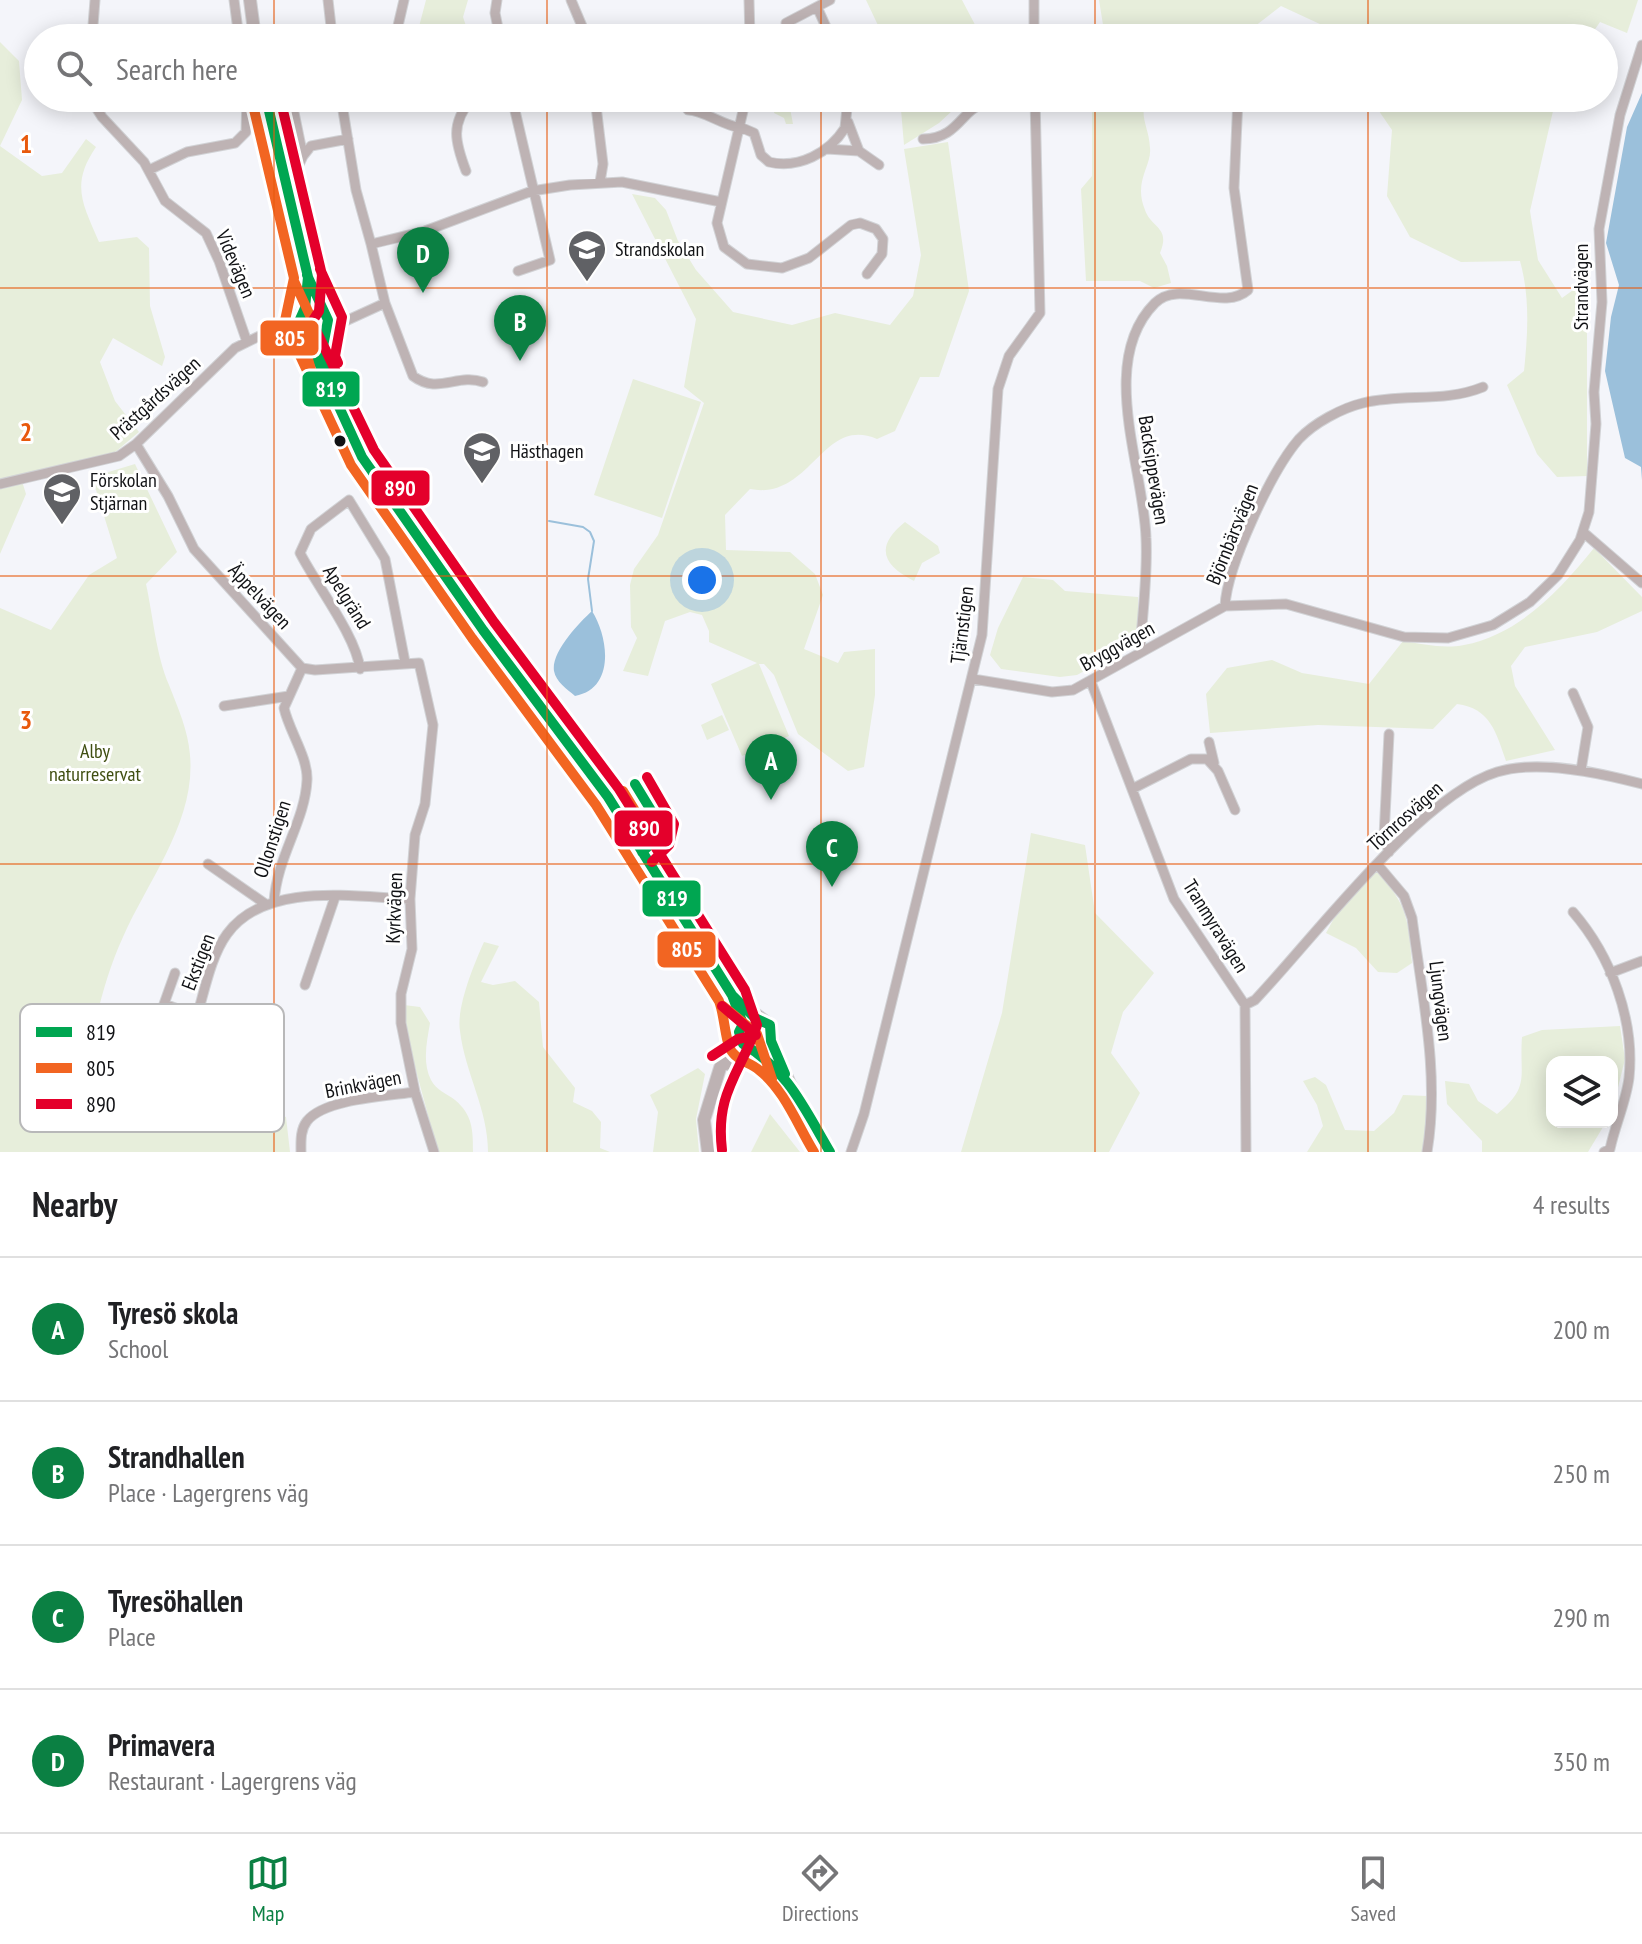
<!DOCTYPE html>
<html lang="en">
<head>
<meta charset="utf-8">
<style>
	:root { --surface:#fff; --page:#f6f6f6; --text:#202124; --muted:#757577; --line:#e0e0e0; --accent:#0b8043 }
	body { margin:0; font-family:"PT Sans Narrow",sans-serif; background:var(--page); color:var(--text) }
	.controls { position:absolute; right:24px; bottom:24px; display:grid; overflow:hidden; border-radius:16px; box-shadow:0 4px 20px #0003 }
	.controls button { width:72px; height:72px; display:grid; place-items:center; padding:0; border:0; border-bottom:2px solid var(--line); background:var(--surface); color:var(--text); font:40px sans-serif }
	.you { position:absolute; left:702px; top:580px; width:28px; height:28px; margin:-20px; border:6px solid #fff; border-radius:50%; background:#1a73e8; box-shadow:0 0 0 12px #1a73e833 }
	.badge { display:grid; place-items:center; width:52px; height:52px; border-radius:50%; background:var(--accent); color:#fff; font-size:26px; font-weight:700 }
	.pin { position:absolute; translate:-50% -66px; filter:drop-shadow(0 2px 4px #0008) }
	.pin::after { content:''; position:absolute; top:42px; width:28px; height:24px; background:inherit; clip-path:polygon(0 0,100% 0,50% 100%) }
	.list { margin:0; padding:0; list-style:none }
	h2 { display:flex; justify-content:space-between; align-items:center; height:104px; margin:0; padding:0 32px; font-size:34px }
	h2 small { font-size:26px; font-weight:400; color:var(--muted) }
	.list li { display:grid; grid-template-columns:52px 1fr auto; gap:24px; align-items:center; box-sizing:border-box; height:144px; padding:0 32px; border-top:2px solid var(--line) }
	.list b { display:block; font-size:30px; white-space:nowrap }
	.list p { margin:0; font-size:26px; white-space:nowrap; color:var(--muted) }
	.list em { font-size:26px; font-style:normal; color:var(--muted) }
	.icon { flex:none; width:44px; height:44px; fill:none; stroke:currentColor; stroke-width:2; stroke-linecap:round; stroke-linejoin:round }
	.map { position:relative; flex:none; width:1642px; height:1152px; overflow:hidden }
	.search { position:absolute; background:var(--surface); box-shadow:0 4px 20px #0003; left:24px; right:24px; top:24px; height:88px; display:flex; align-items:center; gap:20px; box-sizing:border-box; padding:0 28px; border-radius:44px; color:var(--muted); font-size:30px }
	.sheet { height:680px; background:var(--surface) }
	nav { display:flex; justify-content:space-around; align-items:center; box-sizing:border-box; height:112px; border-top:2px solid var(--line); background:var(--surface); font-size:22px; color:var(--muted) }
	nav a { display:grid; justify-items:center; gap:4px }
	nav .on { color:var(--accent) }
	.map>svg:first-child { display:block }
	.green { fill:#e7eedb }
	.water { fill:#9bc0db }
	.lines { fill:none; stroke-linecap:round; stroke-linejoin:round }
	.stream { stroke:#9bc0db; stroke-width:2 }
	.street-casing { stroke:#d1d2d5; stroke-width:11 }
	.secondary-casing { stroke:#d1d2d5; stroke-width:14 }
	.street { stroke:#beb3b4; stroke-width:9 }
	.secondary { stroke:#bdb2b3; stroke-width:12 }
	.bus-1-casing { stroke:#fff; stroke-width:16 }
	.bus-2-casing { stroke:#fff; stroke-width:16 }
	.bus-3-casing { stroke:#fff; stroke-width:16 }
	.bus-1 { stroke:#00a651; stroke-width:10 }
	.bus-2 { stroke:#f26522; stroke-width:10 }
	.bus-3 { stroke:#e4002b; stroke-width:10 }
	.grid { fill:none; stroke:#e8590c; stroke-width:2; stroke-opacity:0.55 }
	.bus-dot { fill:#111215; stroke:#fff; stroke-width:3 }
	.labels { text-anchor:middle; stroke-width:6; stroke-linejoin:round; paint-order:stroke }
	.poi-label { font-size:20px; fill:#111215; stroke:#fff; text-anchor:start }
	.street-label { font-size:20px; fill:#111215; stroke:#fff }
	.park-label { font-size:20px; fill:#404f12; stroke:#fff }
	.key { fill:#fff; stroke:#b8b8b9; stroke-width:2 }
	.key-label { font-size:22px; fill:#111215 }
	.grid-label { font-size:26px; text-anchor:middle; font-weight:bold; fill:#e8590c; stroke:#fff; stroke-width:6; stroke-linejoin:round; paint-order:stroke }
	.line-badge { stroke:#fff; stroke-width:3 }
	.badge-label { font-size:22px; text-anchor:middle; font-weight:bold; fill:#fff }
</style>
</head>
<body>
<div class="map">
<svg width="1642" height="1152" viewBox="0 0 1642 1152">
	<rect width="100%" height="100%" fill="#f4f5fa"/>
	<path class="green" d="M426,0H468L463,17L470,38H416Z
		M866,0H962L982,38H884Z
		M1099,0H1638L1627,33L1600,22L1589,38H1350L1281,6L1250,30L1104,31Z
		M0,42L19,61L22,100L0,146L42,176L62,173L86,139L96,147C70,185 83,204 99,242L137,237L149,248L150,306L165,357L162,366L113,338L100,362L115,401L139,432L114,453L21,478L26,494L0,554Z
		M900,98H966L939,123L904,145Z
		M1092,98H1145C1140,121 1149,127 1150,148C1152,166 1133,181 1145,210C1151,228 1171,227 1160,253L1167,266L1171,283L1154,288L1140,281H1086L1081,189L1092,176Z
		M1370,98H1556L1530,211L1538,260L1562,298L1587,280V476L1557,477L1537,454L1507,385L1524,371C1528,333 1530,297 1520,261L1461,262L1410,237L1387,196L1392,130Z
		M777,99L789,103L793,124H786L784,118L774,113Z
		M948,142L969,291L939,377H920L895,431L877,439C822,415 811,501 750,489L725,515L726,550L790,552L815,574L823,595L804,649L838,663L844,652L875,649V695L864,767L848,771L798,734L774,675L764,664H759L789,736L742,756L711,684L757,663L709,642V631L702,615L690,612L665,621L648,676L623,671L637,638L631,627L630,585L634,569L658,535L704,403L684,387L696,319L632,194L655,198L666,210L678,241L696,270L733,312L792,325L835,313L890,325L913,296L921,255L904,149Z
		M633,379L701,402L662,518L594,495Z
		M135,464L177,552L146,584C153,616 156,655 169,685C178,708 188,730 190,755C196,821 148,880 123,937C105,976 96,1018 87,1060L174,1077L184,1072L245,1102L276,1096L278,1114L286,1117L290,1152H0V608L51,630L89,575L117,558L92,477Z
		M905,522L938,546L940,553L922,563L914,581C883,565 874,547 905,522Z
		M1594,548L1642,597V611L1597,632L1525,647L1511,666L1515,686L1555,750L1506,761C1496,732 1490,708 1457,704L1433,729L1318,725L1210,733L1206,694L1227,668L1272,660L1302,673L1369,684L1403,641C1422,644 1444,649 1464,645C1520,634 1560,590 1594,548Z
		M1023,577L1053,580L1065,591L1138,597V626L1123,650L1077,675L1060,677L1001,669L990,655L998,628Z
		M722,715L729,730L707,740L701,725Z
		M1031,833L1085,845L1095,913L1154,973L1123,1012L1111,1053L1140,1093L1109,1152H961L1002,1013Z
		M1375,870C1407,903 1408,918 1412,963L1397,973L1378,972L1356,948L1326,933L1338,911Z
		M484,942L499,946L481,982L493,985L515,981L539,1002L543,1047L575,1088L573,1102L592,1111L601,1122L600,1148L610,1152H488C488,1109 465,1073 460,1031C456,1008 474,964 484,942Z
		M404,1005L420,1007L430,1023C427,1041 422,1062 431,1080C437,1091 446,1093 455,1100C473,1115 473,1131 473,1152H438L404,1026Z
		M1620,1026L1625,1059L1612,1112V1062H1552V1122H1606L1588,1152H1482V1141L1447,1104L1445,1081L1469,1084L1478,1101L1497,1114C1531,1086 1519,1077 1522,1037L1542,1030Z
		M698,1068L705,1074L696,1119L699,1152H653L658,1112L650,1095Z
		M1315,1077L1326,1085L1345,1130L1374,1131L1394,1113L1403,1095L1427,1096L1430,1113L1423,1152H1307L1323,1126L1317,1105L1303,1081Z
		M770,1114L800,1152H751Z"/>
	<path class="water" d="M1642,93V480L1641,467L1625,458L1605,371L1611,317L1619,285L1606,243L1627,127Z
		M592,611C609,638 615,689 575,696C567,689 556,682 554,671C551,652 579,623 592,611Z"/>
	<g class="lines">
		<path class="stream" d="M549,521L583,527L590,532L594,541L588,579L592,611"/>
		<defs>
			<path id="street" d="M234,0L239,38
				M328,0L332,35
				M497,0L495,13L500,38
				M571,0L587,38
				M749,0L750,38
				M1034,0V38
				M817,7L831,38
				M786,23L830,0
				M332,32L397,30L404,0
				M677,33V38
				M92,38L95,0
				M90,98L102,117L144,162L165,201L206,233L219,261L247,342
				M291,98L303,156L296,171L298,182L314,248
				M341,98L356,190L371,244
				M512,98L550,260L518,271
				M595,98L603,164L600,182
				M679,98L688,110C703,110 720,124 740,128
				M746,98L717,223L724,247L747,264L782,268L809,258L851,225L860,223L876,229L883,239L882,254L867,274
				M848,122L859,151L879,165
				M740,127L754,133L761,155L769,162C799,169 829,153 845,128L848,98
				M923,139C958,139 962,109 983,104C998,100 1019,102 1035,101
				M827,149L859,151
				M303,156L311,146L348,139
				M149,170L187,152L235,143L246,132L247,98
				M466,171C455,142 450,124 472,98
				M326,330L385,303
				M483,382C457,373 438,395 413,376L385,303L371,244L425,231L532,191L570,185L622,182L721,202
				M136,444L168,496L194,549L302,668L315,670L419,663L433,725L425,804L415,835L410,899L412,949L401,994V1023L415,1092L434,1152
				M0,484L119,456L136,444L235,348L298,317
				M1583,532L1642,583
				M1225,606C1227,566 1272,470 1299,439C1314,423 1342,408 1363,403C1404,393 1444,403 1483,387
				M1140,653C1142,615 1148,577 1146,538C1144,468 1097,361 1155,303C1179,279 1223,312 1248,290L1234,188L1238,98
				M360,669C356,636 317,586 300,553L311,529L349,500L385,559L405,662
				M973,679L1052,692L1073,690L1225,606L1286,604L1404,637L1448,638L1493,625L1530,602L1558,575L1580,540L1589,512L1596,424L1594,392L1602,302L1599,229L1620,115L1642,45
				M1091,682L1174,899L1245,1005L1246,1152
				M1573,693L1588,727L1581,770
				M224,706L289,696
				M1389,734L1384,837L1389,852
				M1209,742L1214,763
				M1132,789L1191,759H1207L1218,771L1235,810
				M208,864L267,905
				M1377,864L1404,896L1412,918C1422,996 1440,1075 1427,1152
				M274,902C277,856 305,822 307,780C308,757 289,731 284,708L302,668
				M1573,912C1611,956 1635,1020 1629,1078C1626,1102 1615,1125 1610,1149L1604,1152
				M175,973L164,1004L197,1016C205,989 211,956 227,934C265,881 355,897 410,899
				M1610,973L1642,961
				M305,985L335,897
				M1245,1005L1255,1000C1312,940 1421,795 1497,772C1539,759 1601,773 1642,784
				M148,1058L164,1004
				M301,1152C301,1142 300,1130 307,1121C324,1099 387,1096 415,1092
				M851,1152L864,1114L982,635L998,389L1009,356L1040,313L1035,98"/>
			<path id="secondary" d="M250,0L255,38
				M266,98L308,277L328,320L322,343L323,363
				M308,277L305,308L298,317L297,326L307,337L362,457L483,630L608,797L732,995L743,1024L720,1068L704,1120L708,1152
				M737,1000L770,1025L771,1041L790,1084L830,1152
				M758,1050L780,1072
				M726,1064L752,1050"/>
		</defs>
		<use href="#street" class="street-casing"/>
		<use href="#secondary" class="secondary-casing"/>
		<use href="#street" class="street"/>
		<use href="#secondary" class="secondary"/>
		<defs>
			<path id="bus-1" d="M266,98L308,277L305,308L297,326L307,337L362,457L483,630L608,797L732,995L743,1024L739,1032L743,1044C788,1070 804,1108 830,1152
				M307,275L328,320L321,357L325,368
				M635,784L660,825L657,838L642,852
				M733,996L755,1018L770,1025L771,1041L785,1074"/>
			<path id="bus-2" d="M252,101L294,278L283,330L295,345L351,465L472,638L596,805L719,1001C725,1016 725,1045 733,1053C739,1061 751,1063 759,1070C784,1089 798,1126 814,1152
				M294,281L313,322L307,356L312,373
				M623,791L645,827L632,842
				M723,1006L757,1034L772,1079"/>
			<path id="bus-3" d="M280,98L322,275L319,311L312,322L374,450L494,622L619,789L745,990L757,1025C740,1074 715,1093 722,1150
				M320,269L342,317L335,356L338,363
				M647,777L674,824L669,845L652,862
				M712,1056L738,1039L756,1035L722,1006"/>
		</defs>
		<use href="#bus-1" class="bus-1-casing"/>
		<use href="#bus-2" class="bus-2-casing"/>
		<use href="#bus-3" class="bus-3-casing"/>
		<use href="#bus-1" class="bus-1"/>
		<use href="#bus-2" class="bus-2"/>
		<use href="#bus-3" class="bus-3"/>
	</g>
	<path class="grid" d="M274,0V38M547,0V38M821,0V38M1095,0V38M1368,0V38M274,98V1152M547,98V1152M821,98V1152M1095,98V1152M1368,98V1152M0,288H1642M0,576H1642M0,864H1642"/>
	<defs>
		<symbol id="school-pin" viewBox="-11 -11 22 30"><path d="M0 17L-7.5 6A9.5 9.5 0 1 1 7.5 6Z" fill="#606165" stroke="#fff"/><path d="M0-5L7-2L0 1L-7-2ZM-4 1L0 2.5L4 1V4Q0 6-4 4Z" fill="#fff"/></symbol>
	</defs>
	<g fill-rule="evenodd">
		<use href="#school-pin" x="565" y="227" width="44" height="60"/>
		<use href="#school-pin" x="460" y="429" width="44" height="60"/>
		<use href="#school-pin" x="40" y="470" width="44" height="60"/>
	</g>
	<circle class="bus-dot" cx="340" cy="441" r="7"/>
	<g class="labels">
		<g class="poi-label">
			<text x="615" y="256">Strandskolan</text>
			<text x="510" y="458">Hästhagen</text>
			<text x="90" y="487">Förskolan<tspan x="90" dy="23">Stjärnan</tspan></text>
		</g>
		<g class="street-label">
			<text transform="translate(236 264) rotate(67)" y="7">Videvägen</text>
			<text transform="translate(1581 287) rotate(-90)" y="7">Strandvägen</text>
			<text transform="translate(155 398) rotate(-42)" y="7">Prästgårdsvägen</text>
			<text transform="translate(1154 470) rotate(81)" y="7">Backsippevägen</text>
			<text transform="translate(1232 534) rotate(-68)" y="7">Björnbärsvägen</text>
			<text transform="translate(260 596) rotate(47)" y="7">Äppelvägen</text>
			<text transform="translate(347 597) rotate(58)" y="7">Apelgränd</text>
			<text transform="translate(962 625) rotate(-83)" y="7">Tjärnstigen</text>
			<text transform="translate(1117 646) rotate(-29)" y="7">Bryggvägen</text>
			<text transform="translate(1405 816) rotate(-42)" y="7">Törnrosvägen</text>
			<text transform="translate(272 839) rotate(-72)" y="7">Ollonstigen</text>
			<text transform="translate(394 908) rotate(-88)" y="7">Kyrkvägen</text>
			<text transform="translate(1216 926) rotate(58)" y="7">Tranmyravägen</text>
			<text transform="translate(198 962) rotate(-69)" y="7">Ekstigen</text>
			<text transform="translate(1441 1001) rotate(83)" y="7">Ljungvägen</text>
			<text transform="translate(363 1084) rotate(-11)" y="7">Brinkvägen</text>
		</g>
		<g class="park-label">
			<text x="95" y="758">Alby<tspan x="95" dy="23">naturreservat</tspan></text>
		</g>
	</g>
	<rect x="20" y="1004" width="264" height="128" rx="12" class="key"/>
	<rect x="36" y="1027" width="36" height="10" fill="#00a651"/>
	<rect x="36" y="1063" width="36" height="10" fill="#f26522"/>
	<rect x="36" y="1099" width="36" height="10" fill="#e4002b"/>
	<g class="key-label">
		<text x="86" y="1040">819</text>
		<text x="86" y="1076">805</text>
		<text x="86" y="1112">890</text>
	</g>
	<g class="grid-label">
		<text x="26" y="153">1</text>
		<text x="26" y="441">2</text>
		<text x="26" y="729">3</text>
	</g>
	<g class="line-badge">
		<rect x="259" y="319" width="61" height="38" rx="8" fill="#f26522"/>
		<rect x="301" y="370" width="60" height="38" rx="8" fill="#00a651"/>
		<rect x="370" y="469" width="61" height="38" rx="8" fill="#e4002b"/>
		<rect x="613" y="809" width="61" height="39" rx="8" fill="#e4002b"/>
		<rect x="641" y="879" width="61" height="39" rx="8" fill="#00a651"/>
		<rect x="656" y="930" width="61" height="39" rx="8" fill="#f26522"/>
	</g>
	<g class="badge-label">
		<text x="290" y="346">805</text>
		<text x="331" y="397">819</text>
		<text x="400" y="496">890</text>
		<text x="644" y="836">890</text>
		<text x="672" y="906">819</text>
		<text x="687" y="957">805</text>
	</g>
</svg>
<div class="controls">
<button><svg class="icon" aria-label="layers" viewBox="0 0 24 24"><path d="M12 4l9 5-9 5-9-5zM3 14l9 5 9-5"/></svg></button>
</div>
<div class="you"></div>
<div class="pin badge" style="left:771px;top:800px">A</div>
<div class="pin badge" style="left:520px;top:361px">B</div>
<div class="pin badge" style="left:832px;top:887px">C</div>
<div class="pin badge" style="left:423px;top:293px">D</div>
<div class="search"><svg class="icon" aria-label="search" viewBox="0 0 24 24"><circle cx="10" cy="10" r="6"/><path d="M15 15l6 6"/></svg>Search here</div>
</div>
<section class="sheet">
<h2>Nearby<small>4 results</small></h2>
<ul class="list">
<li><span class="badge">A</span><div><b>Tyresö skola</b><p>School</p></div><em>200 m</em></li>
<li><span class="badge">B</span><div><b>Strandhallen</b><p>Place · Lagergrens väg</p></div><em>250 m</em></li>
<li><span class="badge">C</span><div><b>Tyresöhallen</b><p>Place</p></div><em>290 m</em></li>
<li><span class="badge">D</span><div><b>Primavera</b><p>Restaurant · Lagergrens väg</p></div><em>350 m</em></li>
</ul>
</section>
<nav>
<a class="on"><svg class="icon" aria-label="map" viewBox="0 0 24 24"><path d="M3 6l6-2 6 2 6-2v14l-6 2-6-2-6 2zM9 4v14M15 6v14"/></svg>Map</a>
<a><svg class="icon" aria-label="directions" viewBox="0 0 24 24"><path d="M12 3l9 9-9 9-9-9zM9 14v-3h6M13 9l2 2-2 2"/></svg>Directions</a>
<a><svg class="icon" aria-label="saved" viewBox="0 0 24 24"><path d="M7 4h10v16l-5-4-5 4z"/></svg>Saved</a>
</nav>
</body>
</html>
